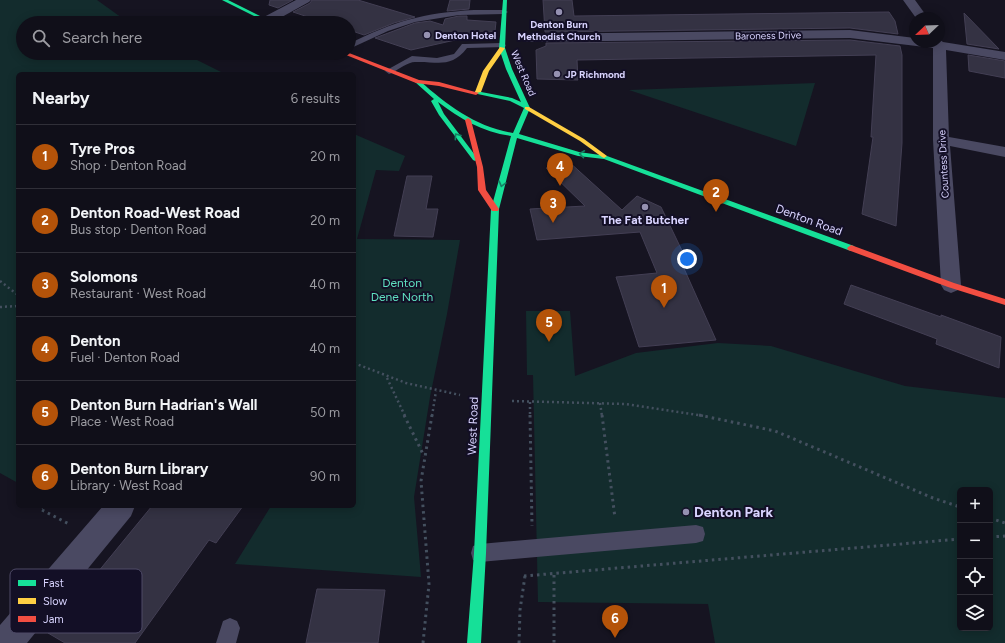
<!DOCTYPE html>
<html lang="en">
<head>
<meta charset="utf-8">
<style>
	:root { --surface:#100f19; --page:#1e1d26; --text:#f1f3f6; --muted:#9c9ca2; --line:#302f38; --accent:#b45309 }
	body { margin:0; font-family:Figtree,sans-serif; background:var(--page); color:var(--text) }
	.controls { position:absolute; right:12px; bottom:12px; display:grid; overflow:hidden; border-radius:6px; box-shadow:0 2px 10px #0003 }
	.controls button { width:36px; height:36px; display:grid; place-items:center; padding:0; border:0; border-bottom:1px solid var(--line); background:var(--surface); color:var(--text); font:20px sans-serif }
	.compass { position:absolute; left:909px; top:12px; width:36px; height:36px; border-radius:50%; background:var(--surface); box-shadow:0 2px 10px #0003; rotate:247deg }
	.you { position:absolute; left:687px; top:259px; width:14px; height:14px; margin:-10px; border:3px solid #fff; border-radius:50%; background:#1a73e8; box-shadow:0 0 0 6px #1a73e833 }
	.badge { display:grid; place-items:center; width:26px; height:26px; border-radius:50%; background:var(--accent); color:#fff; font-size:13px; font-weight:700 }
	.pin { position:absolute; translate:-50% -33px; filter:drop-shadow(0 1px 2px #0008) }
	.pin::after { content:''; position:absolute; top:21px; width:14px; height:12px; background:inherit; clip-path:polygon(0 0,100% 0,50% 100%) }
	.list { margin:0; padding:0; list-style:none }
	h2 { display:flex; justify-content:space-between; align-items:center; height:52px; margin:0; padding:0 16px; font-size:17px }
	h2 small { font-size:13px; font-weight:400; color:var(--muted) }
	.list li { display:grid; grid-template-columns:26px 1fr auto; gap:12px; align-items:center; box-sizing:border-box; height:64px; padding:0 16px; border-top:1px solid var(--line) }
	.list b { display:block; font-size:15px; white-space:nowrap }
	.list p { margin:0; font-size:13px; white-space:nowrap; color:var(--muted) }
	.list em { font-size:13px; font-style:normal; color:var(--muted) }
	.icon { flex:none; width:22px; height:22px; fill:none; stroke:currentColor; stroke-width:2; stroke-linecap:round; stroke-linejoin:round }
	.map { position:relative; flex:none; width:1005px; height:643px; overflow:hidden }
	.search { position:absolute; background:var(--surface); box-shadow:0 2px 10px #0003; left:16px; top:16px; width:340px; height:44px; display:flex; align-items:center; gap:10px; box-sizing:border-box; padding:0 14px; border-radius:22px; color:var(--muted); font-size:15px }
	.panel { position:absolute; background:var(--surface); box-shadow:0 2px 10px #0003; left:16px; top:72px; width:340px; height:436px; border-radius:6px }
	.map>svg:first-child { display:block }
	.green { fill:#132c2d; fill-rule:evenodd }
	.building { fill:#343243; stroke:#433f54 }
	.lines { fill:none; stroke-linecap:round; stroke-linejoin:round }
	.path-far1 { stroke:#44505f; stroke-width:2.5; stroke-dasharray:2 3; stroke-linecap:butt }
	.path { stroke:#44505f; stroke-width:3; stroke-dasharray:2.5 4; stroke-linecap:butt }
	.lane { fill:#4a4962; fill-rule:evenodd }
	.street { fill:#4a4962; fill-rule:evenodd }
	.fast { fill:#16e098; fill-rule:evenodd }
	.slow { fill:#ffcf43; fill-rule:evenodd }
	.jam { fill:#f24e42; fill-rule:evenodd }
	.oneway { stroke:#158265 }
	.poi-dot { fill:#9591b1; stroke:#130f26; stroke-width:1.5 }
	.labels { text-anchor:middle; stroke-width:4; stroke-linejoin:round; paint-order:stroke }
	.far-poi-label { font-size:10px; font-weight:bold; fill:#d9d4ff; stroke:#130f26; text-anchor:start }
	.far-street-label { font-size:10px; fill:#d9d4ff; stroke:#130f26 }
	.poi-label { font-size:12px; font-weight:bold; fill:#d9d4ff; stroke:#130f26 }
	.street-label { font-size:12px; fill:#d9d4ff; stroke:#130f26 }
	.park-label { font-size:12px; fill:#5fe0c0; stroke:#130f26 }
	.near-poi-label { font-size:14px; font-weight:bold; fill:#d9d4ff; stroke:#130f26; text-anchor:start }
	.key { fill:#130f26; stroke:#4e4a67; stroke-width:1 }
	.key-label { font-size:11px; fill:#d9d4ff }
</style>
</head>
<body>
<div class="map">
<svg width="1005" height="643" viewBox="0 0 1005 643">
	<rect width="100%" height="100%" fill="#161421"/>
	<path class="green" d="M0,0H97L129,23H23V53H183L225,74H18V483L0,473Z
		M815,83L796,146L629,90Z
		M354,134L405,156L399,171L376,170L357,239L460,240L447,314L430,397L414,497L421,577L235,564L271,506H354Z
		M526,311H570L575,376L636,353L718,343L771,346L905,386L1005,398V643H715L708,604L538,602L533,375H527ZM960,490H990V628H960Z"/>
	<path class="building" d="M270,0H293L278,8L269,5Z
		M312,0H358L415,17L394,23L364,35L349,30V23H326L293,12L310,3Z
		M450,0H470L469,9L447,11Z
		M543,0H572L574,16L889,12L895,21L898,34L850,28L545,32Z
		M964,13L999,49L967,44Z
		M459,16H467V20L496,22L495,31L411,50L375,38L415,23L430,21L443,25L445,19Z
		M850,40L900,46L902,55V143L896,226L862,214L873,137H871L876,55L577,60L578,80L537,79L536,50L546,46V43Z
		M968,55L1005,61V78L969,71Z
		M568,161L622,210L637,196L661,207L688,263L682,264L716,340L639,347L616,277L657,273L640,232L537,240L530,209L585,206L546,168Z
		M407,176H432L426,209H438L433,237L394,236Z
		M851,285L941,317V315L1001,337L999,368L936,344L937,339L844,304Z
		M152,506H243L216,543L209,540L135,643H65L48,633Z
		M317,589L385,590L378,643H306Z"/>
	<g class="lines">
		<path class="path-far1" d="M0,281L18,295
			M0,307L18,306
			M354,363L406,383L460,395
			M387,378L405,416
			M512,401L626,404L704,416
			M530,402V416
			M600,403L602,416
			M432,416L436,391"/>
		<path class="path" d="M404,415L424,456
			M530,415L532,526
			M602,415L615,518
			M699,415L775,431L933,498L960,507
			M43,506L40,509L69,524
			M990,518L1005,523
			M990,537L1005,536
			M554,575V643
			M524,576L960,539
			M423,643L429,584L421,481L432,415
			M519,643L520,610L525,576"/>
		<path class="lane" d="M474,10H504L508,12L504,14L459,15L415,22L388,31L349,49V44C394,21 423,13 474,10Z
			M502,43L506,45L505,47L467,48C451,69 437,61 415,62C408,62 399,69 392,73L389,74L385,71L412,56L437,58L454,54L462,44H465Z
			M696,525L703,527L705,534L703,541L696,543L480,562L473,560L471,553L473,546L480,544Z
			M230,618L237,621L240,628L236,643H216L223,621Z"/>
		<path class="street" d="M296,0H311L309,2L271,23H261L260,21L262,18Z
			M903,0H915L928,18H916Z
			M850,30L915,38V42H939V39L943,42L1005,52V60L946,50L949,137L1005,147V157L950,146L961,285L958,290L951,293L944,290L941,285L933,140V48L850,38L529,42L525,41L523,38L525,35L529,34Z
			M103,506H135L131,516L27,643H0V625Z"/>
		<path class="fast" d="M222,0H228L274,23H268Z
			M503,0H507L505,48L512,69L530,108L519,134L579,152L607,156L854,246L855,248L851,251L848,250L604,159L578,156L517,138L499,209L486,553L481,643H467L474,553L491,209L511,136C483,132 460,119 438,102L444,114L478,159L475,161L473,160L439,115L431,101L434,99L415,82L420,81C447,105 476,127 513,133L524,108L510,101L473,93L476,91L512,98L521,102L506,69L499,48Z"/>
		<path class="slow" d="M500,47L505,48L489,71L481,92L476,93L475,92L483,71Z
			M525,107H529L584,139L607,156L604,158L602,157L580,141L525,109Z"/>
		<path class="jam" d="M341,53H349L419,80L439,82L479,93L476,95L439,86L416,83Z
			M468,118L471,120L483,167L486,190L499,209L498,211H492L478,190L477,167L465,120Z
			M851,245L954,283L1005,299V305L948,287L848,250L847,248Z"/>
	</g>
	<defs><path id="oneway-chevron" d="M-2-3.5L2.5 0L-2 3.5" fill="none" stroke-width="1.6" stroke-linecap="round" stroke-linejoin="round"/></defs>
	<g class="oneway">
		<use href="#oneway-chevron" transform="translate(457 136) rotate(-126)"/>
		<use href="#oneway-chevron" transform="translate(582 154) rotate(-172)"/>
		<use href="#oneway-chevron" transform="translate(502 184) rotate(105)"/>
	</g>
	<g class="poi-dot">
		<circle cx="559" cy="12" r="4"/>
		<circle cx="427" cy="35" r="4"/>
		<circle cx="557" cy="74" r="4"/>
		<circle cx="645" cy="207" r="4"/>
		<circle cx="686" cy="512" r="4"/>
	</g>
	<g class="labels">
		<g class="far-poi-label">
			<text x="559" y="28" text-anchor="middle">Denton Burn<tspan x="559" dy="12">Methodist Church</tspan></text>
			<text x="435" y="39">Denton Hotel</text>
			<text x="565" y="78">JP Richmond</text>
		</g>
		<g class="far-street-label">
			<text transform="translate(768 35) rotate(-1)" y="4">Baroness Drive</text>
			<text transform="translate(524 73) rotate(67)" y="4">West Road</text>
			<text transform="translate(943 164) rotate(-93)" y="4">Countess Drive</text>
		</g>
		<g class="poi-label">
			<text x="645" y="224">The Fat Butcher</text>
		</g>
		<g class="street-label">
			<text transform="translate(809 220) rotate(20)" y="4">Denton Road</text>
			<text transform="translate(473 426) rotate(-88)" y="4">West Road</text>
		</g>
		<g class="park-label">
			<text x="402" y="287">Denton<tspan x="402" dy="14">Dene North</tspan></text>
		</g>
		<g class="near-poi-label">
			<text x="694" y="517">Denton Park</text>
		</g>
	</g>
	<rect x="10" y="569" width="132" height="64" rx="6" class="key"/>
	<rect x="18" y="580" width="18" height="6" fill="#16e098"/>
	<rect x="18" y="598" width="18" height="6" fill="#ffcf43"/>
	<rect x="18" y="616" width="18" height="6" fill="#f24e42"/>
	<g class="key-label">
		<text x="43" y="587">Fast</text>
		<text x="43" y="605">Slow</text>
		<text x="43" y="623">Jam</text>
	</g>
</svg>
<div class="controls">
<button>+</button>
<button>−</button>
<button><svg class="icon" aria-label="locate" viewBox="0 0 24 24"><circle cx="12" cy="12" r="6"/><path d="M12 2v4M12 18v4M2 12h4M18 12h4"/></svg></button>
<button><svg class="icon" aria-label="layers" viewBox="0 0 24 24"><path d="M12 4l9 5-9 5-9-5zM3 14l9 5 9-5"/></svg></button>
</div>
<svg class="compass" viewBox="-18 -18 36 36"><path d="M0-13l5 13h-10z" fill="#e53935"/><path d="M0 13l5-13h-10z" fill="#9c9ca2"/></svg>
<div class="you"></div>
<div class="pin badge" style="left:664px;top:308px">1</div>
<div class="pin badge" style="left:716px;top:212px">2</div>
<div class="pin badge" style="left:553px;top:223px">3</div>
<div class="pin badge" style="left:560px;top:186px">4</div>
<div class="pin badge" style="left:549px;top:342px">5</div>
<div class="pin badge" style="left:615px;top:638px">6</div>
<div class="search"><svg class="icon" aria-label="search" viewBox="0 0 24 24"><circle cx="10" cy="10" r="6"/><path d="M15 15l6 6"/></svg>Search here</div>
<section class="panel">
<h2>Nearby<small>6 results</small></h2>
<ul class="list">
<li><span class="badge">1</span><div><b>Tyre Pros</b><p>Shop · Denton Road</p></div><em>20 m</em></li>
<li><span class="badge">2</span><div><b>Denton Road-West Road</b><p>Bus stop · Denton Road</p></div><em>20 m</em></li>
<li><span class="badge">3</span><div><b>Solomons</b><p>Restaurant · West Road</p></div><em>40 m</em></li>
<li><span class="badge">4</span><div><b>Denton</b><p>Fuel · Denton Road</p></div><em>40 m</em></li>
<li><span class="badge">5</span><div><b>Denton Burn Hadrian's Wall</b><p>Place · West Road</p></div><em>50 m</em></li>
<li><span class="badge">6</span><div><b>Denton Burn Library</b><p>Library · West Road</p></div><em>90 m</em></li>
</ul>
</section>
</div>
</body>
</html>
